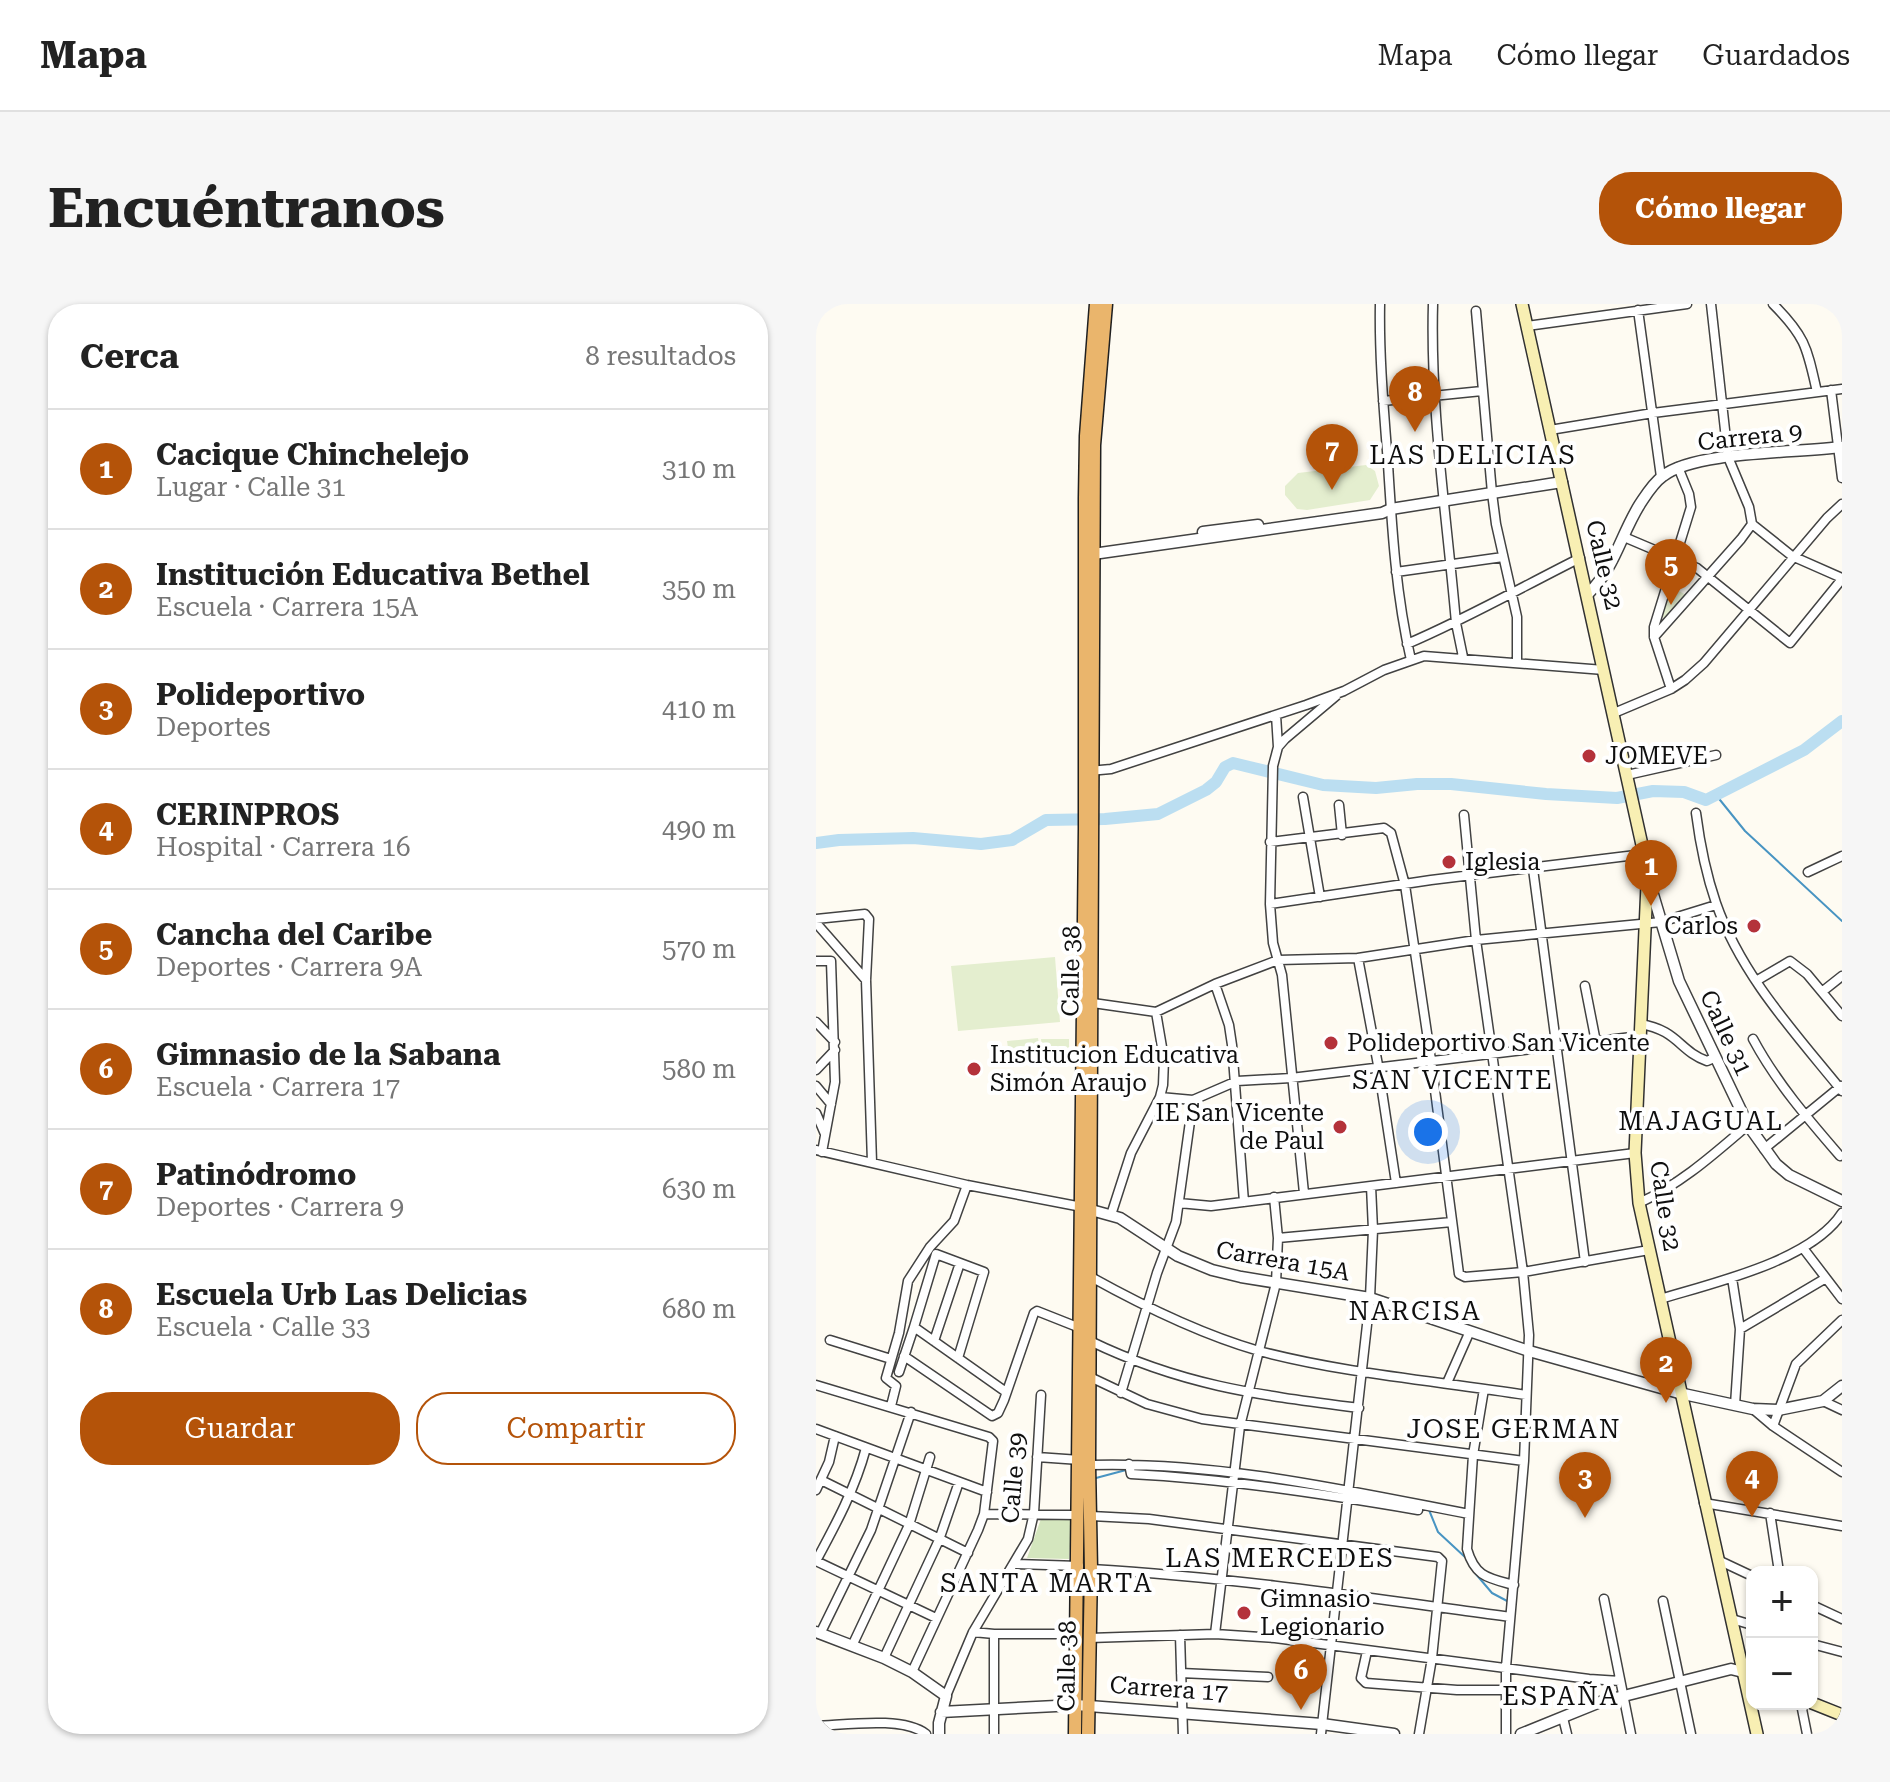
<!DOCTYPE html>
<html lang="es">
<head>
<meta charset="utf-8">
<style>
	:root { --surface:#fff; --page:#f6f6f6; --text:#222; --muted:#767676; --line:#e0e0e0; --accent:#b45309 }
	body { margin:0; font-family:"Roboto Serif",serif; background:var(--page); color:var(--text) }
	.controls { position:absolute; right:24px; bottom:24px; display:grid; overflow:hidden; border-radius:16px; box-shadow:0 2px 6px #0004 }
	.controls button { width:72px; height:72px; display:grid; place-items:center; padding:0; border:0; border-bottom:2px solid var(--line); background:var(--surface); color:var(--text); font:40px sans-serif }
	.you { position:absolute; left:612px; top:828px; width:28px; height:28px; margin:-20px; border:6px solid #fff; border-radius:50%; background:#1a73e8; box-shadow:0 0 0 12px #1a73e833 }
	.badge { display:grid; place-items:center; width:52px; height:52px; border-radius:50%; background:var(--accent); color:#fff; font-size:26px; font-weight:700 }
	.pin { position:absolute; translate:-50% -66px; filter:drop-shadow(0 2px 4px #0008) }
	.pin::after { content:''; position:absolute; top:42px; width:28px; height:24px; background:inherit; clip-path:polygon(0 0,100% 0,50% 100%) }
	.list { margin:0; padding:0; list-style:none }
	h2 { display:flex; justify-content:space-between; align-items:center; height:104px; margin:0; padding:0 32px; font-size:34px }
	h2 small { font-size:26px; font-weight:400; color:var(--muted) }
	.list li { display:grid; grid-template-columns:52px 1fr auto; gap:24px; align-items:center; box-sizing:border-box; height:120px; padding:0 32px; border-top:2px solid var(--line) }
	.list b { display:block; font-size:30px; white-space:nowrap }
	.list p { margin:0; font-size:26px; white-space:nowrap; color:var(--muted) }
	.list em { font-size:26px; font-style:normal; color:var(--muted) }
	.actions { display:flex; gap:16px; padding:24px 32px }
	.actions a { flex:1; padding:18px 0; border:2px solid var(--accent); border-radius:32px; text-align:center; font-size:28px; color:var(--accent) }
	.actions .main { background:var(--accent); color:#fff }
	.map { position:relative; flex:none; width:1026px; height:1430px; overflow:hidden; border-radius:32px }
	header { display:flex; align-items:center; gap:48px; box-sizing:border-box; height:112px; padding:0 40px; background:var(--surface); border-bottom:2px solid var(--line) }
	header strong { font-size:38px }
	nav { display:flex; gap:44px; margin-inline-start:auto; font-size:28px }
	.intro { display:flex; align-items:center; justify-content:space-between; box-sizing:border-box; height:192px; padding:0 48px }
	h1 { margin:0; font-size:56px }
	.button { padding:20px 36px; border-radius:32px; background:var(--accent); color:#fff; font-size:28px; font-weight:700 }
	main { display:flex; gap:48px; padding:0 48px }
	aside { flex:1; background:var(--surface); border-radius:32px; box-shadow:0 2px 6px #0004 }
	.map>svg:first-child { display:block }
	.green { fill:#d4e6be }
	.pitch { fill:#e4eecf }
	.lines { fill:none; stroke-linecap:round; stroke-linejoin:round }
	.stream { stroke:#4894c2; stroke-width:2 }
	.river { stroke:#bbdef1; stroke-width:12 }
	.minor-casing { stroke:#424242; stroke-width:11 }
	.tertiary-casing { stroke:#424242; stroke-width:13 }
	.secondary-casing { stroke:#313131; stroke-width:14 }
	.trunk-casing { stroke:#202020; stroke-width:15 }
	.minor { stroke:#fff; stroke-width:8 }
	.tertiary { stroke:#fff; stroke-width:10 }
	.secondary { stroke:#f8efb3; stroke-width:11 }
	.trunk { stroke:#eab56c; stroke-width:12 }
	.poi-dot { fill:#b4323b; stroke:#fff; stroke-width:3 }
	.labels { text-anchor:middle; stroke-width:8; stroke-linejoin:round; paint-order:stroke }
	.street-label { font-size:24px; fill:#0f0f0f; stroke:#fff }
	.poi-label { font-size:24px; fill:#0f0f0f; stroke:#fff; text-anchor:start }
	.neighbourhood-label { font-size:26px; letter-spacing:2px; fill:#0f0f0f; stroke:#fff }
</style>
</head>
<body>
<header>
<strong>Mapa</strong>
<nav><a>Mapa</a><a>Cómo llegar</a><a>Guardados</a></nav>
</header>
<div class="intro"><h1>Encuéntranos</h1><a class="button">Cómo llegar</a></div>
<main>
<aside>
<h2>Cerca<small>8 resultados</small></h2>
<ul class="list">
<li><span class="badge">1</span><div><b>Cacique Chinchelejo</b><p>Lugar · Calle 31</p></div><em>310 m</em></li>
<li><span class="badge">2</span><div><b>Institución Educativa Bethel</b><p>Escuela · Carrera 15A</p></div><em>350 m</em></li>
<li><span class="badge">3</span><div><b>Polideportivo</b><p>Deportes</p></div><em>410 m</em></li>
<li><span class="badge">4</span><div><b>CERINPROS</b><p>Hospital · Carrera 16</p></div><em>490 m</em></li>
<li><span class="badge">5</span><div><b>Cancha del Caribe</b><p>Deportes · Carrera 9A</p></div><em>570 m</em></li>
<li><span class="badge">6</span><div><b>Gimnasio de la Sabana</b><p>Escuela · Carrera 17</p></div><em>580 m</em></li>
<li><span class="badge">7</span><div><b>Patinódromo</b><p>Deportes · Carrera 9</p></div><em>630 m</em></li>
<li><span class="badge">8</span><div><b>Escuela Urb Las Delicias</b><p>Escuela · Calle 33</p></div><em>680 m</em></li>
</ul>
<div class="actions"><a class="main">Guardar</a><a>Compartir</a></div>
</aside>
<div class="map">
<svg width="1026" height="1430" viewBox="0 0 1026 1430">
	<rect width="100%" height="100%" fill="#fefbf2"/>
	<path class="green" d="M226,1212L256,1216L253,1255L211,1254Z"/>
	<path class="pitch" d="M550,161L559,167L563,182L554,196L491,206L481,205L469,191V182L482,169Z
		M854,282L870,291L852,316L843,311Z
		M239,653L244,718L142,727L135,662Z
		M222,734L225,753L194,757L191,737Z
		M225,735H253V751L227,752Z"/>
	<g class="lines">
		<path class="stream" d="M900,491L929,527L1026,617
			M350,1168L413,1173
			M280,1174L310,1166
			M424,1175L448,1178
			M613,1206L622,1228L650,1254
			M659,1269L676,1289L693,1298"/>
		<path class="river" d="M0,539L23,536L97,534L165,540L196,536L230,516L289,515L342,510L390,486L400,478L409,463L417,459L507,481L560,484L601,480H635L730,490L801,494L837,487L868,488L890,496L988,446L1026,417"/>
		<defs>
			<path id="minor" d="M564,0C563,53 568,107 572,160C576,225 580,292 595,356
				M617,0C614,106 631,213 640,319L647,353
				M895,0L912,153L933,203L936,220L976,252L1026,274
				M957,0C990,33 991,44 1001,88
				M822,6L845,173
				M660,7L676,189L680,220L701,313V358
				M711,22L871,0
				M1015,86L1026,174
				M567,97L666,87
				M734,126L837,109L1026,85
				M808,233L881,264L974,339L1026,275
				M580,268L687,253
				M838,333L925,235L936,220
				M591,340C650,315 706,283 764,254
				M855,385L838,333V323L875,203L873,190L862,163
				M798,409L855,385L869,376L888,359L1011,214L1026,200
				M460,411L462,443
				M273,467L295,465L490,401L528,387L568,366L608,352L788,366
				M811,471L900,451
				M487,493L504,593
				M523,501L526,531
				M880,509C884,540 890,570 900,599C925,671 979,729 1026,787
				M648,511L660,636L707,968L713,1031L708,1157L690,1363V1430
				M454,538L568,524L575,529L589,581L615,756L643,970L649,973L707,968L833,946
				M717,565L769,958
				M992,568L1026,552
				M454,600L615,576L828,550
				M0,615L49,610L53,615L50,676L56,858
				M0,619L50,676
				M542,654L562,761L580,879
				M0,657H15L19,778L6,848
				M940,677L974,657L991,670L1026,712
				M399,680L413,721L416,741L428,898
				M769,682L780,738
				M1007,687L1026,672
				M277,699L340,708L399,680L462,656L542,654L660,636L845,618L900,601
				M0,718L19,738
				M824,720C862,726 863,747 891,757L898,754
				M937,735C960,778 992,815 1024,852
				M0,766L19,746
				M0,782L15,800
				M344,793L377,796L421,777L475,774L824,732
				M0,809L9,830
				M948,845L1025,782
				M0,846L151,881L266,903
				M488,889L466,671L457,639L454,600L457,462L462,443L469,435L520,392
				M363,899L395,902L819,849
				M823,899C865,880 898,850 932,821
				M295,911L315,849L344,793L347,781L348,755L340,708
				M462,934L636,918
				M987,944L1026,995
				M275,973C329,1003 384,1030 443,1047C531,1070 621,1077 710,1091
				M916,974L924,1025L919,1101
				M844,995C897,979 995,957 1026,909
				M98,1023L120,950L168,968L142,1054
				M924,1025L1010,974
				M14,1036L75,1055
				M118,1037L144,959
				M274,1037C367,1082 443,1091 543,1104
				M88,1052L176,1112L182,1109L188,1096L218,1009L221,1007L264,1024
				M83,1068L98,1023L190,1088
				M274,1073L331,1100L386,1115L708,1157
				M631,1079L654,1027
				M0,1081L173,1133L177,1137L168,1210L162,1226L96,1368
				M668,1085L657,1151L651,1245C659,1273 672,1274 698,1281
				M305,1089L341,969L360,918L377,796
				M1007,1097L1026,1106
				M75,1102L80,1082L70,1074L83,1029L92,977L114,943L138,917L151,881
				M937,1105L957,1122L1026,1168
				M957,1122L980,1060L1026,1016
				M0,1125L171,1188
				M50,1144C39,1185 20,1220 0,1257L120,1314
				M221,1153L264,1156
				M313,1160L315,1170C411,1175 507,1190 602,1206
				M273,1161C400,1157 529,1186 653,1210
				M5,1176L152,1249
				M0,1186L13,1158L19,1132
				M888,1199L1026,1222
				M954,1209L963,1268
				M168,1210L263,1211
				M275,1212L333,1215L622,1253L626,1257L616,1354L603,1430
				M902,1256L936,1272
				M200,1260L263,1262
				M275,1265C415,1273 555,1294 694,1313
				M788,1295L815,1430
				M847,1297L875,1430
				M996,1301L1026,1315
				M916,1315L936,1321
				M157,1328L178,1330H260
				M4,1330L55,1226L95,1108
				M399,1330L424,1122L460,979L462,934L458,893
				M364,1331L367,1430
				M273,1334L399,1330L459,1334L773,1375L804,1377
				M996,1340L1026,1348
				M36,1342L93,1221L114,1153
				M551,1347L545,1374L550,1379L641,1386H689
				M68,1354L123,1236L143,1178
				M365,1369L452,1373
				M130,1392L157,1328L212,1235L218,1209L225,1091
				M985,1400L991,1430
				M747,1414L751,1430
				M0,1422C29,1421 87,1412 110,1430
				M178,1430V1330
				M505,1430L554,994L557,926L555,882"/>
			<path id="tertiary" d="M387,228L442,221
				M270,251L566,209L575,205L746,178
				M772,290C800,262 804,232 824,200C830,191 837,179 847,172C878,147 982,149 1026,143
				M831,581L836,587L863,677L932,821L960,860L973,871L1026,897
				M268,904L304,914L362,952L396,966L425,973L554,994L713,1047L863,1089L937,1105L962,1106L1007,1097L1026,1082
				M0,1328L68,1354L96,1368L130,1392L123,1419V1430
				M125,1408L260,1401L506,1420L578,1430
				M705,1430L784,1398L915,1365L927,1368"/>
			<path id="secondary" d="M706,0L828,550L831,581L819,849L823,899L941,1430
				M996,1399L1026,1411"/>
			<path id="trunk" d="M259,1430L269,525V194L270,132L280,0
				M272,1430L275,1265L273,1161L278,141L290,0"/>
		</defs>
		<use href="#minor" class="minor-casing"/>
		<use href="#tertiary" class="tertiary-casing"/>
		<use href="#secondary" class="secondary-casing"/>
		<use href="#trunk" class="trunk-casing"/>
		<use href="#minor" class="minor"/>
		<use href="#tertiary" class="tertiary"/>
		<use href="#secondary" class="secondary"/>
		<use href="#trunk" class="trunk"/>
	</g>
	<g class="poi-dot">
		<circle cx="773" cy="452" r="8"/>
		<circle cx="633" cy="558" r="8"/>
		<circle cx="938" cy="622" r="8"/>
		<circle cx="515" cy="739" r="8"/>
		<circle cx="158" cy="765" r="8"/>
		<circle cx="524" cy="823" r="8"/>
		<circle cx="428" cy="1309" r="8"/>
	</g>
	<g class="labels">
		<g class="street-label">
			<text transform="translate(934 133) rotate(-6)" y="8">Carrera 9</text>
			<text transform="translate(788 261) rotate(77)" y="8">Calle 32</text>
			<text transform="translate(255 667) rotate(-89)" y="8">Calle 38</text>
			<text transform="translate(910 729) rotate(65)" y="8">Calle 31</text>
			<text transform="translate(849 902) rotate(81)" y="8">Calle 32</text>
			<text transform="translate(467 957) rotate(10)" y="8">Carrera 15A</text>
			<text transform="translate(198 1174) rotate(-85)" y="8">Calle 39</text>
			<text transform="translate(251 1362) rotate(-89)" y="8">Calle 38</text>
			<text transform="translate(353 1385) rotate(4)" y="8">Carrera 17</text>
		</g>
		<g class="poi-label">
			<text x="789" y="460">JOMEVE</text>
			<text x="649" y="566">Iglesia</text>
			<text x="922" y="630" text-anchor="end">Carlos</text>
			<text x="531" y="747">Polideportivo San Vicente</text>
			<text x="174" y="759">Institucion Educativa<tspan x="174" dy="28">Simón Araujo</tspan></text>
			<text x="508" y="817" text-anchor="end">IE San Vicente<tspan x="508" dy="28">de Paul</tspan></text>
			<text x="444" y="1303">Gimnasio<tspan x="444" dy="28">Legionario</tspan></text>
		</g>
		<g class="neighbourhood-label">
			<text x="657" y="160">LAS DELICIAS</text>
			<text x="637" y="785">SAN VICENTE</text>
			<text x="885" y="826">MAJAGUAL</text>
			<text x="599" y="1016">NARCISA</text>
			<text x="698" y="1134">JOSE GERMAN</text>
			<text x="464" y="1263">LAS MERCEDES</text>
			<text x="231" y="1288">SANTA MARTA</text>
			<text x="745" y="1401">ESPAÑA</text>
		</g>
	</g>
</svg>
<div class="controls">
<button>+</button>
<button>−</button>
</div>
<div class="you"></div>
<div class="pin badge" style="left:835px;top:602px">1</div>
<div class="pin badge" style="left:850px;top:1099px">2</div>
<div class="pin badge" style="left:769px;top:1214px">3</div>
<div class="pin badge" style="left:936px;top:1213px">4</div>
<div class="pin badge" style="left:855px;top:301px">5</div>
<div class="pin badge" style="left:485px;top:1406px">6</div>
<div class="pin badge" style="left:516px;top:186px">7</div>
<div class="pin badge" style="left:599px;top:128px">8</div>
</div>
</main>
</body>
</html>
